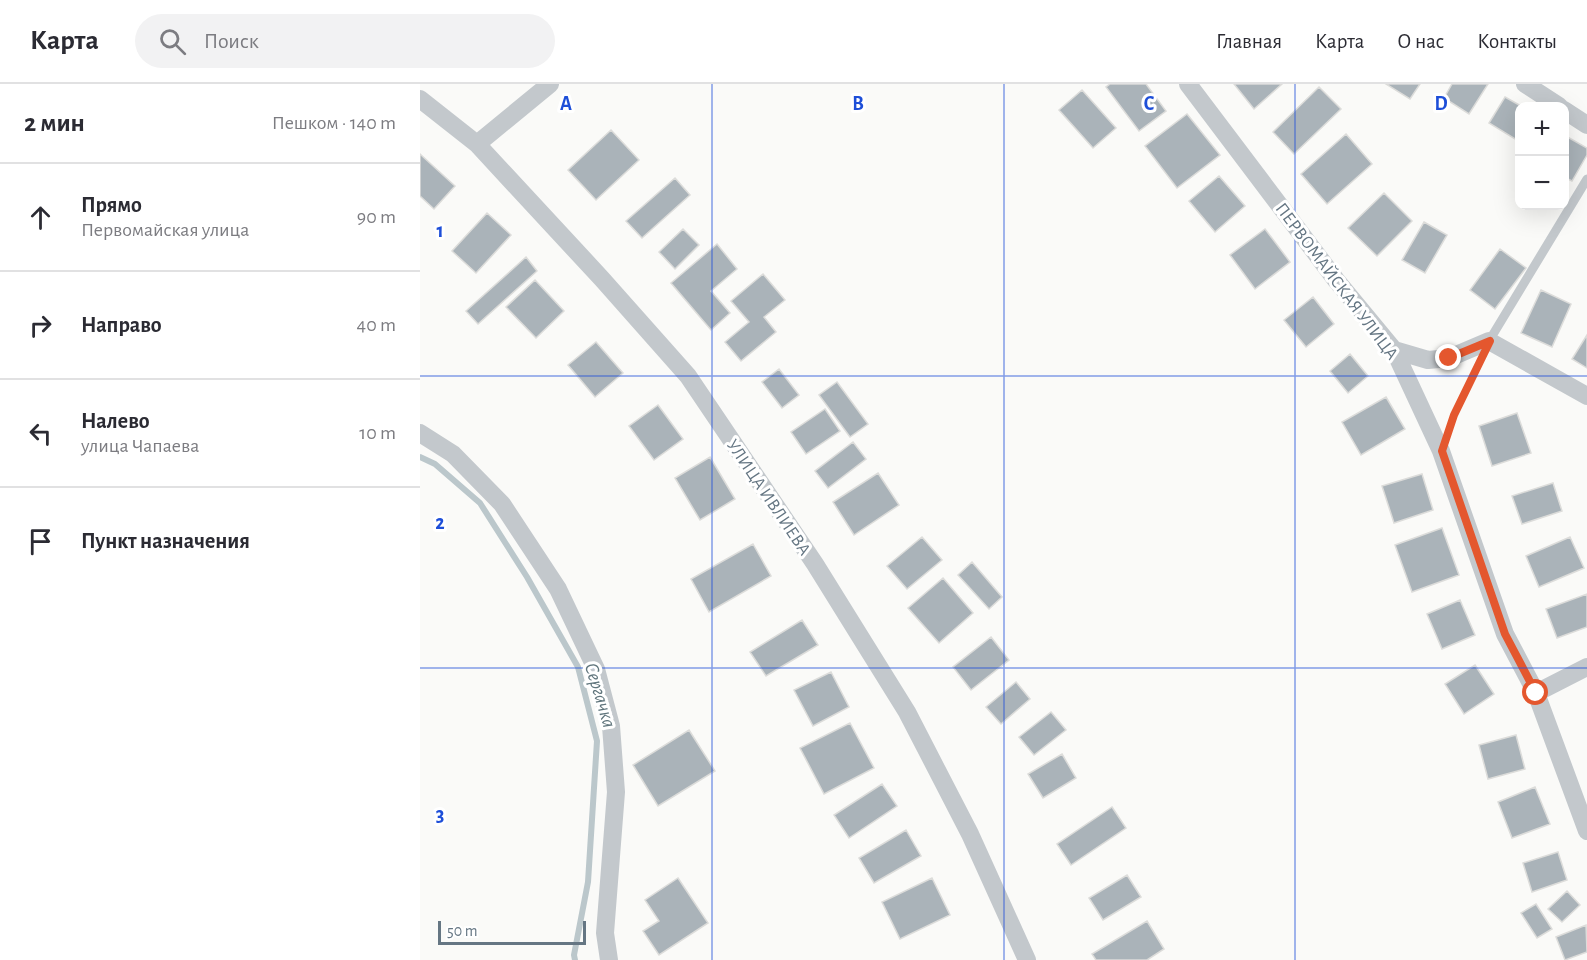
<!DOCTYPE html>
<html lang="ru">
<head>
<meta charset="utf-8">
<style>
	:root { --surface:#fff; --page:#f2f2f3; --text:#2b2b33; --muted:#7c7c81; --line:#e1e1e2 }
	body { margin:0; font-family:"Alegreya Sans",sans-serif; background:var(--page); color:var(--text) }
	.controls { position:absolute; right:18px; top:18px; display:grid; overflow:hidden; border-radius:12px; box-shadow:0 6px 24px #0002 }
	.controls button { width:54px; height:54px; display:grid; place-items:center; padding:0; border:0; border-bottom:2px solid var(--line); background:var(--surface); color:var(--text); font:30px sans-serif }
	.scale { position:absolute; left:18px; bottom:15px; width:148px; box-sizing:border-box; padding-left:6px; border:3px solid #657683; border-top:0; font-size:16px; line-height:21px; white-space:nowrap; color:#657683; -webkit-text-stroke:4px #fff; paint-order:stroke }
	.stop { position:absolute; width:18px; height:18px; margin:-14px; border:4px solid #e4572e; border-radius:50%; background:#fff }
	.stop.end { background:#e4572e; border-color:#fff; box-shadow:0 2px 6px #0008 }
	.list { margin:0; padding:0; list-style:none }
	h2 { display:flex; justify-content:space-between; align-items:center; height:78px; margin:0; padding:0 24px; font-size:26px }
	h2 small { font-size:20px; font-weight:400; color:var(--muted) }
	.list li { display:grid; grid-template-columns:39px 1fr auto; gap:18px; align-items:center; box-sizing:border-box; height:108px; padding:0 24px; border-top:2px solid var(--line) }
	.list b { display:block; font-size:22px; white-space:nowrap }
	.list p { margin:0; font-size:20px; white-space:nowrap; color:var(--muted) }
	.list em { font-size:20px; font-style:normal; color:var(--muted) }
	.icon { flex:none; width:33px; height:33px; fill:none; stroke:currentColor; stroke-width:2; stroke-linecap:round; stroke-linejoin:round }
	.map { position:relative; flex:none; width:1167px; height:876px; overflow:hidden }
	header { display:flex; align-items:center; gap:36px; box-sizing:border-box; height:84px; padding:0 30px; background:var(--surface); border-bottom:2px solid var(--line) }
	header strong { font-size:28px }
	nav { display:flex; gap:33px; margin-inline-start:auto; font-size:21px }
	.search { width:420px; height:54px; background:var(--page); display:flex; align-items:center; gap:15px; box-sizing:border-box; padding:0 21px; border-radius:33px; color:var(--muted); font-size:22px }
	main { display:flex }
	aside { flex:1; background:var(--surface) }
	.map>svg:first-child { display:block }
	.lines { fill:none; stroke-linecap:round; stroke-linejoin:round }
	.stream { stroke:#bbc7cb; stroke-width:6 }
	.building { fill:#aab3b9; stroke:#dcdcda; stroke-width:1.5 }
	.path { stroke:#bbbfc2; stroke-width:4; stroke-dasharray:3 3; stroke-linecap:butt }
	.service { stroke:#c3c8cc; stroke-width:9 }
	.minor { stroke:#c3c8cc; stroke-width:18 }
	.route { stroke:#e4572e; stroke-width:8 }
	.grid { fill:none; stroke:#1d4ed8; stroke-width:1.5; stroke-opacity:0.55 }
	.labels { text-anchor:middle; stroke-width:6; stroke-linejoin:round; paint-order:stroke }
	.street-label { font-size:18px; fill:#657683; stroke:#fff }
	.water-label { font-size:20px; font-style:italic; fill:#60757c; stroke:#fff }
	.grid-label { font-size:20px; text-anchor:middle; font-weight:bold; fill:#1d4ed8; stroke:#fff; stroke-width:6; stroke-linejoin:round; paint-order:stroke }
</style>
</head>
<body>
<header>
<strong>Карта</strong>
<div class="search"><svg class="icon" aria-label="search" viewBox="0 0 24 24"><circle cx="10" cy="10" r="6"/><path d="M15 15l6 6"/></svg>Поиск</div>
<nav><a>Главная</a><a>Карта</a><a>О нас</a><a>Контакты</a></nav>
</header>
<main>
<aside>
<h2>2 мин<small>Пешком · 140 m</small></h2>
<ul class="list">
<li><svg class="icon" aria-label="ahead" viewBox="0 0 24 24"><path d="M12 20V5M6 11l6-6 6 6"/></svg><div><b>Прямо</b><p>Первомайская улица</p></div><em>90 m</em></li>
<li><svg class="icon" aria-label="right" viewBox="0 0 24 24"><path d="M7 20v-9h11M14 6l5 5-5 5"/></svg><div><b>Направо</b></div><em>40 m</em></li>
<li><svg class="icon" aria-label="left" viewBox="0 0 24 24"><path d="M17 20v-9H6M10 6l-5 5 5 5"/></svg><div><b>Налево</b><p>улица Чапаева</p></div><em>10 m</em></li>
<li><svg class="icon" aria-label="arrive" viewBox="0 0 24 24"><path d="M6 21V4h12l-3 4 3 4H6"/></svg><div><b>Пункт назначения</b></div></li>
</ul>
</aside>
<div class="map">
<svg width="1167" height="876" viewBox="0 0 1167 876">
	<rect width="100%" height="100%" fill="#fafaf8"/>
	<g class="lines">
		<path class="stream" d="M0,373L15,380L60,419L107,493L158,583L177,657L168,798L154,871L155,876"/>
	</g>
	<path class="building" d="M690,0H726L746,27L719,47L686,3Z
		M814,0H862L834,25Z
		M966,0H1000L990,15Z
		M1032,0H1068L1049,30L1024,14Z
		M899,3L921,25L874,70L853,48Z
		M662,6L696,44L673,64L639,26Z
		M1085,13L1101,22L1100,58L1069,39Z
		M767,30L800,71L757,104L725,62Z
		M191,46L219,76L176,116L148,86Z
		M926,50L952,80L907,120L881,90Z
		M1144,51L1167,64V71L1152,97L1144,93Z
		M0,70L35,102L14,125L0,112Z
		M799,92L825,122L795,148L769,117Z
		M255,94L270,111L222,154L206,137Z
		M964,109L992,137L957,172L928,144Z
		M67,129L91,151L56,189L32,167Z
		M1004,138L1027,151L1005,189L982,176Z
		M263,145L279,161L255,185L239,168Z
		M845,145L870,178L835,205L810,171Z
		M297,160L317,185L291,207L310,229L291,246L251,199Z
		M1080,165L1106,184L1075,225L1050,206Z
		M106,173L117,187L58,240L46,227Z
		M343,190L365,216L344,233L356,248L321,277L305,258L329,238L311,217Z
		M115,196L144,227L116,254L86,223Z
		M1121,206L1151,220L1132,263L1101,249Z
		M893,213L914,240L886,263L864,236Z
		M1167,251V284L1152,275Z
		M176,258L203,289L175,313L148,281Z
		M930,270L948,292L928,309L910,287Z
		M359,285L379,311L362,324L342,298Z
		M417,298L448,340L430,353L399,311Z
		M966,313L985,345L941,371L922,338Z
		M238,321L263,355L234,376L209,342Z
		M405,325L420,347L386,370L371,348Z
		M1097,329L1111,369L1072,382L1059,342Z
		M433,358L446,375L408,404L395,387Z
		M290,373L315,415L280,436L255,394Z
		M458,389L479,421L434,451L413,418Z
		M1002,390L1013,426L974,439L962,402Z
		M1133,399L1142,427L1102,440L1092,412Z
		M1022,444L1039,491L992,508L975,461Z
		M502,453L522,476L487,505L467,482Z
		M1150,453L1164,484L1119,503L1106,472Z
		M333,460L351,492L289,528L271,495Z
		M552,478L582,513L569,525L538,491Z
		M523,494L553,529L519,559L488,524Z
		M1167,510V543L1137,554L1126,525Z
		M1040,516L1055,551L1022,565L1007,530Z
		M382,536L398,561L346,592L330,568Z
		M571,553L589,576L551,606L533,583Z
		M1055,581L1074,610L1044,630L1025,600Z
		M411,588L429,623L393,642L374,606Z
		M596,598L610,615L581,640L566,623Z
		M631,628L646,646L614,671L599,653Z
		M430,639L454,684L404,710L380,664Z
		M269,646L295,687L238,722L213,681Z
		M1096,651L1105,685L1068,695L1059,661Z
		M642,670L656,694L623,714L608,690Z
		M462,700L477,722L429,754L414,731Z
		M1115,703L1130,740L1092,754L1078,718Z
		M692,723L706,744L651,781L637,760Z
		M486,746L501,772L454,799L439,774Z
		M1138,768L1147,796L1112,808L1103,779Z
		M707,791L721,813L683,836L669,814Z
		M258,794L288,839L239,871L223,847L239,837L225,816Z
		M512,794L530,831L480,855L462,818Z
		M1147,807L1160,821L1142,838L1128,825Z
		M1116,820L1132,845L1117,854L1101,829Z
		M727,837L744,865L727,876H676L672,870Z
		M1166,841L1167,868L1145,876L1136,853Z"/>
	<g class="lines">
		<path class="path" d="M1030,344L1057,282"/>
		<path class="service" d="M1069,257L1167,95"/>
		<path class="minor" d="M768,0L916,196L974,266L1021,367L1085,550L1116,609L1167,747
			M1105,0L1139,22
			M0,15L57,60L182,195L268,292L395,480L487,628L550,750L607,876
			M1144,26L1167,41
			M57,60L130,0
			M974,266L1008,276L1029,274L1069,257L1167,312
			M0,349L33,370L82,420L138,505L176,585L191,642L196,708L185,849L189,876
			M1116,609L1167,583"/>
	</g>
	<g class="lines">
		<path class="route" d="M1029,274L1070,257L1034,331L1022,367L1085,550L1116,609"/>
	</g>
	<path class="grid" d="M292,0V876M584,0V876M875,0V876M0,292H1167M0,584H1167"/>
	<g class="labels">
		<g class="street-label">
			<text transform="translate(917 197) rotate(53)" y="6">ПЕРВОМАЙСКАЯ УЛИЦА</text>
			<text transform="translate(349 413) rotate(56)" y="6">УЛИЦА ИВЛИЕВА</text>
		</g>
		<g class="water-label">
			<text transform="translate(181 611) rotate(73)" y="7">Сергачка</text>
		</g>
	</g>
	<g class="grid-label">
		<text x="146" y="26">A</text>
		<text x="438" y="26">B</text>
		<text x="729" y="26">C</text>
		<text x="1021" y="26">D</text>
		<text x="20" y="153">1</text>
		<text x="20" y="445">2</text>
		<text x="20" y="737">3</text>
	</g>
</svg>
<div class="controls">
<button>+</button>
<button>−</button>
</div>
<div class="scale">50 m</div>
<div class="stop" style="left:1116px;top:609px"></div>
<div class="stop end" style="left:1029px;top:274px"></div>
</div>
</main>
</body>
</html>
